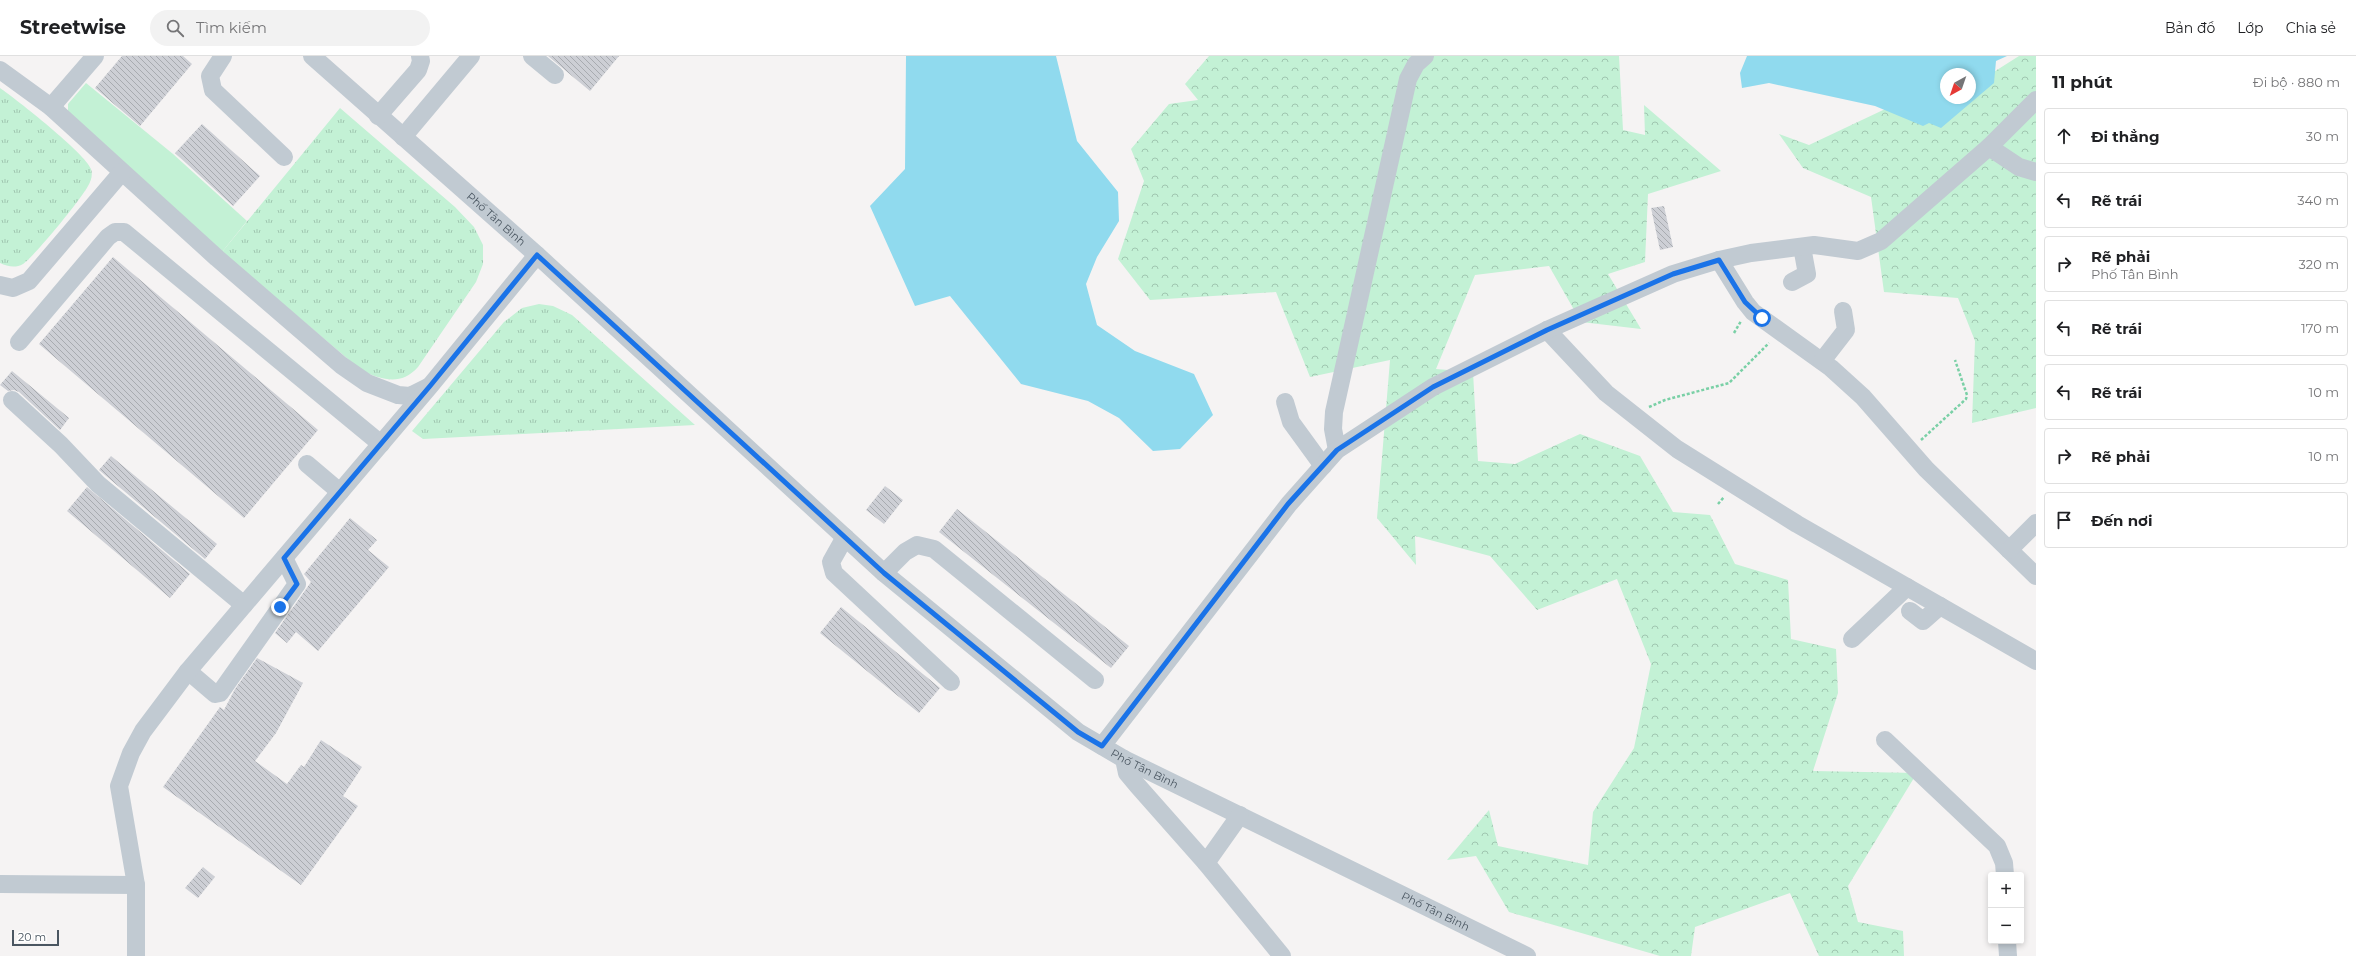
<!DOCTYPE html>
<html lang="vi">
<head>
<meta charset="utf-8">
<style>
	:root { --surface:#fff; --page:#f2f2f2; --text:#202124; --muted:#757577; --line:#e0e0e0 }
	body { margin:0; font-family:Montserrat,sans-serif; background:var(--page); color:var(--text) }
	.controls { position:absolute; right:12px; bottom:12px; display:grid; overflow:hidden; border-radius:4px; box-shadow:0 2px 6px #0003 }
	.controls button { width:36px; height:36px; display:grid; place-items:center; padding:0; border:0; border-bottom:1px solid var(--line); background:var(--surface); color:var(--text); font:20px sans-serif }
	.compass { position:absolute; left:1940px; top:12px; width:36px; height:36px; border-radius:50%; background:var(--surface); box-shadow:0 2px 6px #0003; rotate:220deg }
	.scale { position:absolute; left:12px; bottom:10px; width:47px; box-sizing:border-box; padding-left:4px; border:2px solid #4a5661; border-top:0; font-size:11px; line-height:14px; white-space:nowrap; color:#4a5661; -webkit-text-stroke:3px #fff; paint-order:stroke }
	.stop { position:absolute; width:12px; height:12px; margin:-9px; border:3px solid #1a73e8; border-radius:50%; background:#fff }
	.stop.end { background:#1a73e8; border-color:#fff; box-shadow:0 1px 4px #0008 }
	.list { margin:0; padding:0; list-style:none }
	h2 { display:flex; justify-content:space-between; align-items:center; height:52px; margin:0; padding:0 16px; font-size:17px }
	h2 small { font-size:13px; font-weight:400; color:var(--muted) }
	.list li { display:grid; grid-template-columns:26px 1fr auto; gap:12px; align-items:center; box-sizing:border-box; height:56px; margin:0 8px 8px; padding:0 8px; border:1px solid var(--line); border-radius:4px }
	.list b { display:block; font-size:15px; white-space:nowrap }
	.list p { margin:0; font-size:13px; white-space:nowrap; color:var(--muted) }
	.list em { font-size:13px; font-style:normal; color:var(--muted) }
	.icon { flex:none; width:22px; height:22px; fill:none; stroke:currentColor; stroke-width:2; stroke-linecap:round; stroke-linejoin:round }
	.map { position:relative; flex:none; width:2036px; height:900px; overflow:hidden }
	header { display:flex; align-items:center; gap:24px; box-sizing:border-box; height:56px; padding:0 20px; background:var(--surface); border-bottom:1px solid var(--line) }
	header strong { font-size:19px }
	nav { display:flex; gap:22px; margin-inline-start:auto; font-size:14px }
	.search { width:280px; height:36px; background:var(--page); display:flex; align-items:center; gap:10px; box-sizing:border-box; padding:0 14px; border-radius:22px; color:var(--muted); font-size:15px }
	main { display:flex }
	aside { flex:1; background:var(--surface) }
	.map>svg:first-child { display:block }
	.green { fill:#c3f1d5 }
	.forest { fill:url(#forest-crowns) }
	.park { fill:url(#park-tufts) }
	.water { fill:#90daee; fill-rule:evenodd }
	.building { fill:url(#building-back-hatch) }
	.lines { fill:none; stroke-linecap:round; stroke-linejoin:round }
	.path { stroke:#7ad0a6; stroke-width:2.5; stroke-dasharray:3 2; stroke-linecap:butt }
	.minor { stroke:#c1cad2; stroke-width:18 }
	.route { stroke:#1a73e8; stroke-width:5 }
	.labels { text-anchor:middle; stroke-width:3; stroke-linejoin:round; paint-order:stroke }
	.street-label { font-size:11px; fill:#4a5661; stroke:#fff }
</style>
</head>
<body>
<header>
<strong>Streetwise</strong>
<div class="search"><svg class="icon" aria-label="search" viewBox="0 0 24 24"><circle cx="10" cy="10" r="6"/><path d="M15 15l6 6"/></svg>Tìm kiếm</div>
<nav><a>Bản đồ</a><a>Lớp</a><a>Chia sẻ</a></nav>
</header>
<main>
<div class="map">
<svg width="2036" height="900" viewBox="0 0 2036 900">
	<defs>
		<pattern id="forest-crowns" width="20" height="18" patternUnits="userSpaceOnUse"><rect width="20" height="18" fill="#c3f1d5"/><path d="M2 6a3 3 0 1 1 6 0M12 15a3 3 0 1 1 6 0" fill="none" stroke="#a0c6b0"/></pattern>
		<pattern id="park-tufts" width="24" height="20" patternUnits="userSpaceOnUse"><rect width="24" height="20" fill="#c3f1d5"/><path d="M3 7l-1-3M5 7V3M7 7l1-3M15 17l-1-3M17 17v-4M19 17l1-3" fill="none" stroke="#a0c6b0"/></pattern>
		<pattern id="building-back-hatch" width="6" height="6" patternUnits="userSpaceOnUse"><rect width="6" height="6" fill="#cdcfd5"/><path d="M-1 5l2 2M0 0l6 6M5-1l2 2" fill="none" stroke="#a8abb0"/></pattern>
	</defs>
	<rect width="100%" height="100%" fill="#f5f3f3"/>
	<path class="green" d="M86,27L173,98L247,165L222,196L68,57V48Z"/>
	<path class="forest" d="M1209,0H1619L1623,74L1645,79L1644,49L1721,115L1648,138L1645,206L1608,218L1641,273L1581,266L1549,210L1475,219L1436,313L1473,316L1478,405L1515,408L1580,378L1640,400L1673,456L1710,459L1735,508L1788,524L1791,583L1836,593L1838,637L1813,715L1917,717L1848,830L1858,866L1903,875L1904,900H1819L1790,837L1695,871L1691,900H1660L1509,856L1476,800L1447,804L1489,754L1498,790L1588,809L1593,756L1634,692L1651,608L1617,523L1537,554L1490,500L1415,480L1416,509L1377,462L1390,304L1310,321L1276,236L1150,244L1118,203L1144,125L1131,93L1169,48L1198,44L1185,28Z
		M2019,0H2036V352L1972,367L1975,285L1958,242L1884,236L1871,141L1803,112L1779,78L1809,89L1917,38L1970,42V31Z"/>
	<path class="park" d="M0,32C16,43 86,98 91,113C93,119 91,125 88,130C82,142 33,202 23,208C16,212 8,211 0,207Z
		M340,52L455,151L474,171L483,189V208L476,226L418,311C401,330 383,324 362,315L222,196Z
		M539,248L553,250L572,259L695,369L423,383L412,375L504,266L522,252Z"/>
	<path class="water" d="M906,0H1056L1077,85L1118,136L1119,165L1097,201L1086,228L1097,269L1135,295L1194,318L1213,359L1180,393L1153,395L1119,362L1088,345L1021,328L950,240L915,250L870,150L905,113Z
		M1747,0H2007L1996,5L1994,27L1941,72L1929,67L1923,70L1875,50L1769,27L1742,32L1740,17ZM1946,18H1970V42H1946Z"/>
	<path class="building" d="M122,0H183L192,8L140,70L95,32Z
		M548,0H619L590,35Z
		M202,68L260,120L233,150L175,97Z
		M1664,150L1673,191L1660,194L1651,152Z
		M113,201L318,374L244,462L39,288Z
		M12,315L69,362L60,374L19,336L14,334L8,335L0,329Z
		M111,400L217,488L205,503L99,414Z
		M885,430L903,444L884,468L866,454Z
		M87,431L190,518L170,542L67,455Z
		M957,453L1129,590L1111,612L939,476Z
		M350,462L377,484L368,494L389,511L318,595L296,576L287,587L275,577L311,526L304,518Z
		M841,551L940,632L919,657L820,577Z
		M257,602L303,627L276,677L255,705L287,728L301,709L304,711L321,684L362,711L343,740L358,750L301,829L163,731L220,651L224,654L235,633Z
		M203,811L215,821L198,842L185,832Z"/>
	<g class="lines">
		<path class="path" d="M1734,277L1741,265
			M1649,351L1665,344L1729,327L1769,287
			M1921,384L1966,343L1967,339L1955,304
			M1718,448L1724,441"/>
		<g class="minor">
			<path d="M223,0L210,20L213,34L284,101"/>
			<path id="s1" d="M312,0L537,199L884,517L1078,676L1124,703L1527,900"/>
			<path d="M532,0L555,19"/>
			<path d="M0,14L51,51L217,202L341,309L367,327L398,339L410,340L428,331"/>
			<path d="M51,51L95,0"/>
			<path d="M378,60L418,14L421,5L420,0"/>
			<path d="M403,81L471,0"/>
			<path d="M1989,91L2019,111L2036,116"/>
			<path d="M1719,204L1745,246L1753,256L1831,312L1863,341L1926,413L2036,520"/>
			<path d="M1792,226L1807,218L1802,191"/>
			<path d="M0,229L13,232L29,225L122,116"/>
			<path d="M1547,274L1606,337L1677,393L1797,468L2036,605"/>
			<path d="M19,286L108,181L115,176H124L381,388"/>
			<path d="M1822,305L1846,274L1843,255"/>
			<path d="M12,344L61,389L98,428L244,549"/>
			<path d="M1285,346L1291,366L1323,410"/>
			<path d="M1337,394L1333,373L1334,356L1408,23L1416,8L1425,0"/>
			<path d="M307,408L340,436"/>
			<path d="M845,481L831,506L834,517L951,626"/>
			<path d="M2009,494L2036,467"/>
			<path d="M884,517L905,496L917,489L934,493L1095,624"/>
			<path d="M1910,555L1923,565L1940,550"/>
			<path d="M1852,583L1907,531"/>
			<path d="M188,615L215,638L220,637L297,528L284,502"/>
			<path d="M1885,684L1997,790L2004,807L2005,819"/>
			<path d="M1102,690L1289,448L1337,394L1433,331L1547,274L1673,218L1719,204L1751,197L1814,189L1858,195L1881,185L1989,91L2036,44"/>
			<path d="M1124,703L1127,717L1137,729L1206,807L1282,900"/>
			<path d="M1206,807L1240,759"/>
			<path d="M0,828L136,829"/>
			<path d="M2007,885L2008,900"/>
			<path d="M136,900V829L119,730L131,697L143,675L188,615L430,330L537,199"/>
		</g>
	</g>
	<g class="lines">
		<path class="route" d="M280,551L297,528L284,502L430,330L537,199L884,517L1078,676L1102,690L1288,448L1337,394L1433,331L1547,274L1673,218L1719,204L1745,246L1762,262"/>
	</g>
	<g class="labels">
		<g class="street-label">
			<text dy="4" stroke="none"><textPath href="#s1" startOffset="246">Phố Tân Bình</textPath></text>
			<text dy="4" stroke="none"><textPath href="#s1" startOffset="1098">Phố Tân Bình</textPath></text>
			<text dy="4" stroke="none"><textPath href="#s1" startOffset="1422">Phố Tân Bình</textPath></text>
		</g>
	</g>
</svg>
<div class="controls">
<button>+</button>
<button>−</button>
</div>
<svg class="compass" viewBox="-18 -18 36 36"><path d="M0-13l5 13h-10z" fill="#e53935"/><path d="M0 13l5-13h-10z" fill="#757577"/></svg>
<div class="scale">20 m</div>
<div class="stop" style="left:1762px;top:262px"></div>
<div class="stop end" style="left:280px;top:551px"></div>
</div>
<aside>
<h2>11 phút<small>Đi bộ · 880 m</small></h2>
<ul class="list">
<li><svg class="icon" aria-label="ahead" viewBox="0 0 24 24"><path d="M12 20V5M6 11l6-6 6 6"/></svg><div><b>Đi thẳng</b></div><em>30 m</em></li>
<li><svg class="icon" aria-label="left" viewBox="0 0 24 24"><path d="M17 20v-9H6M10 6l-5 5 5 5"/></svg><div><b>Rẽ trái</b></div><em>340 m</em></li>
<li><svg class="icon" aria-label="right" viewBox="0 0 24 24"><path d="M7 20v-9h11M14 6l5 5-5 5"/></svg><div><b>Rẽ phải</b><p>Phố Tân Bình</p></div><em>320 m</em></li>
<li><svg class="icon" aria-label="left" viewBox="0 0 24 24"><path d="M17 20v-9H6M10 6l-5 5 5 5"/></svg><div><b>Rẽ trái</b></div><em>170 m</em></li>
<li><svg class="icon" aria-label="left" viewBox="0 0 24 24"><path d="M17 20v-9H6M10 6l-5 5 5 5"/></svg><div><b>Rẽ trái</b></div><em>10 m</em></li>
<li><svg class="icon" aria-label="right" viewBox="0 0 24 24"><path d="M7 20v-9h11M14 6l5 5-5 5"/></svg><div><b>Rẽ phải</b></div><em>10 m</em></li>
<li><svg class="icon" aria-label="arrive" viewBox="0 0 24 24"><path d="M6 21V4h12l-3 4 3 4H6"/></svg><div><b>Đến nơi</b></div></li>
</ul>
</aside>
</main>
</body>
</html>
